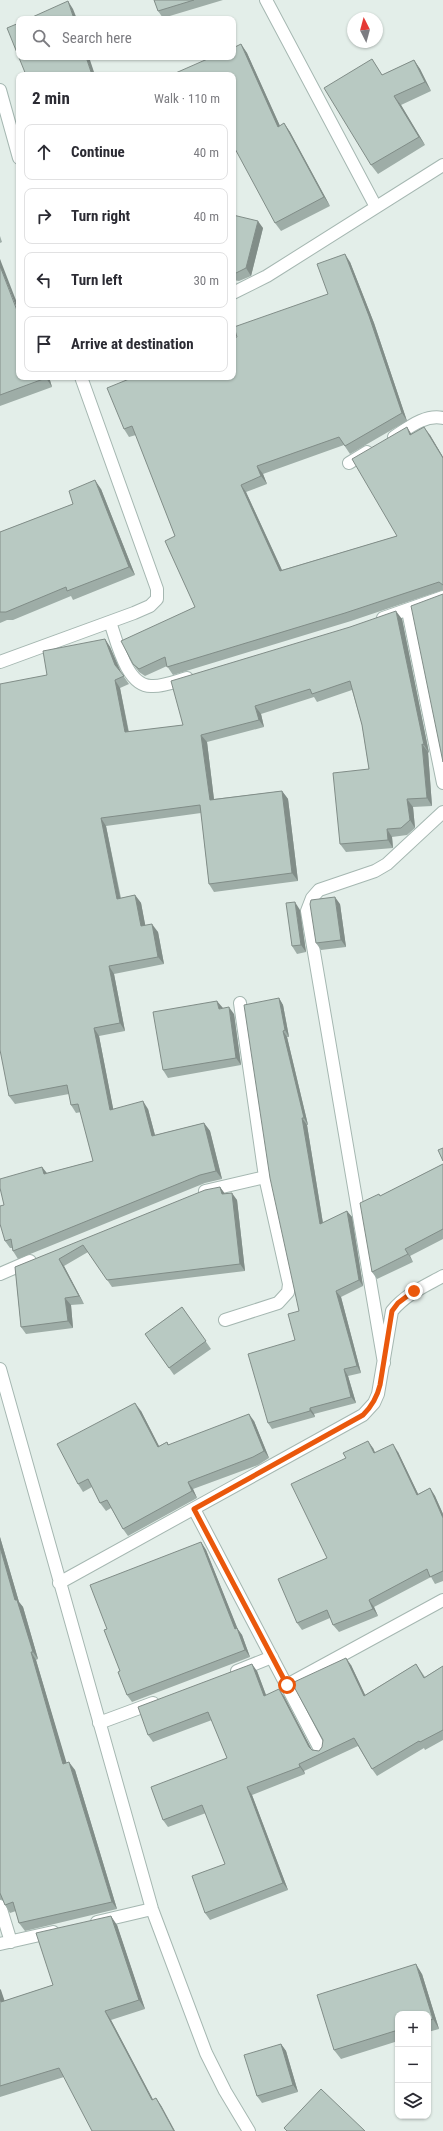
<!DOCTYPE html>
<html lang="en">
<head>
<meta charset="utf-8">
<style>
	:root { --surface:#fff; --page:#f2f2f3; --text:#2b2b33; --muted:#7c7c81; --line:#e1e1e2 }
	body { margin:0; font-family:"Roboto Condensed",sans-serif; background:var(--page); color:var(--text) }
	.controls { position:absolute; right:12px; bottom:12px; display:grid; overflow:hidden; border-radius:8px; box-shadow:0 1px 3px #0004 }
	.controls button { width:36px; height:36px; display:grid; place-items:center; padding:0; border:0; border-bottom:1px solid var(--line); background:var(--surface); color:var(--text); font:20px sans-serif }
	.compass { position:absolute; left:347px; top:12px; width:36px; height:36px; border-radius:50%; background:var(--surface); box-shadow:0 1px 3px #0004; rotate:354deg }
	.stop { position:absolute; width:12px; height:12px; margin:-9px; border:3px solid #ea580c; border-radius:50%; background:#fff }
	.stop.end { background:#ea580c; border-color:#fff; box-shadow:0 1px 4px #0008 }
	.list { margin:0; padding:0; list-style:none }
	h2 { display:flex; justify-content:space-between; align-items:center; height:52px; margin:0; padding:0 16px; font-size:17px }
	h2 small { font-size:13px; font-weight:400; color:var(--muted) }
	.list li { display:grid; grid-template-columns:26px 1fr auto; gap:12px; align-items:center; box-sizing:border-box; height:56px; margin:0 8px 8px; padding:0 8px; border:1px solid var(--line); border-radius:8px }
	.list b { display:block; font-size:15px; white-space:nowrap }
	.list em { font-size:13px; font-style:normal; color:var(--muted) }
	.icon { flex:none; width:22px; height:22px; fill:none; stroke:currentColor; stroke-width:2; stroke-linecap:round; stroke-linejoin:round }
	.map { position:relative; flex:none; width:443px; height:2131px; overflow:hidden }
	.search { position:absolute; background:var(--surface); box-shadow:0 1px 3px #0004; left:16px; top:16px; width:220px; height:44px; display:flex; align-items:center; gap:10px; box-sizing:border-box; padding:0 14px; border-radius:8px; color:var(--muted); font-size:15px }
	.panel { position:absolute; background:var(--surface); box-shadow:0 1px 3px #0004; left:16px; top:72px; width:220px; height:308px; border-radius:8px }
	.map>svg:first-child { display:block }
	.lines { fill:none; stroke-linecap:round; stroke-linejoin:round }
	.minor-casing { stroke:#a5b7b1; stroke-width:14 }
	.minor { stroke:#fff; stroke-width:12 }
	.wall { fill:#9eada7 }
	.shaded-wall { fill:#818d88 }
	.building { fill:#b8c9c2; stroke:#818d88 }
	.route { stroke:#ea580c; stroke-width:5 }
</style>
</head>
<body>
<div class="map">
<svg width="443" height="2131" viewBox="0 0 443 2131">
	<rect width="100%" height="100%" fill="#e3eee9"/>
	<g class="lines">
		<defs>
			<path id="minor" d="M266,0L376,207
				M0,90L19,158
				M233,293L267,276L443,165
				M394,437C408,428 425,414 443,418
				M349,463L367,452
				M408,611L443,783
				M383,618L443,597
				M110,622C117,641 126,686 151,686C162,687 177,681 187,678
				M0,662L134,613L150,606L157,599V589L81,377
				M205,1191L265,1177
				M0,1274L30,1261
				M225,1320L278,1303L288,1292L289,1284L265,1177L240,1003
				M384,1363L307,911L312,898L319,890L375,871L387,864L443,812
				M0,1369L152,1909L206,2053L225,2091L249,2131
				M194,1509L321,1751
				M59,1583L363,1415L374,1403L378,1394L392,1311C406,1294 425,1286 443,1276
				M237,1671L272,1657
				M287,1685L443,1600
				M99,1723L153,1703
				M0,1906L11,1942
				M97,1922L152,1909
				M0,1944L53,1932"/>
		</defs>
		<use href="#minor" class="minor-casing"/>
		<use href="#minor" class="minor"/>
	</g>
	<path class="wall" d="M154,0H223L163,18L158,11Z
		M241,44L247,53L280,126L284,123L290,132L330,206L281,231L275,223Z
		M372,59L382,75L414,60L420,69L431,91L401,105L425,145L378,174L371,165Z
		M233,215L263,228L251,276L239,281L233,280Z
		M0,236L2,242L0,243Z
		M0,259L19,377H49L52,387L0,406Z
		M350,262L374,323L407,421L350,454L344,445L263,474L267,484L246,492L282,570L397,536L411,434L430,435L443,457V590L351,621L173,675L167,666L145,676L139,672L133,664L195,607L175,536L136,435L129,437L124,429L237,337L328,294Z
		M101,489L135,575L73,600L71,596L13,620H7L0,623V532L73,504Z
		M402,619L429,753L428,752L432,806L413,807L415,828L407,835L392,837L393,848L346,852L340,844L369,769L362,725L352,690L317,702L314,697L261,714L264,727L207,742L214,799L282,791L288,799L298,881L214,892L209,884L201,813L106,826L121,898L135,895L141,903L145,925L158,932L164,964L114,974L125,1031L99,1036L113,1109H148L155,1135L204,1123L210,1131L222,1179L205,1183L18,1259L13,1251L12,1248H10L5,1241L4,1205L42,1167L47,1173L93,1161L81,1112L76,1113L71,1105L69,1094L15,1104L9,1096L47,675L105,639L110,647L120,671L129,684L120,688L129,732L183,725Z
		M340,904L346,947L321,950L316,943Z
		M300,910L306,952L297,954L292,946Z
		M279,998L283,1005L289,1037H287L308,1125H307L323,1223L347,1211L352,1217L363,1286L341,1297L361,1373L348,1376L356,1403L314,1414L315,1417L272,1429L268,1423L295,1340L299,1311Z
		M234,1014L241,1065L168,1078L163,1070Z
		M443,1164V1239L410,1256L413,1262L377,1279L372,1272L380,1196Z
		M220,1187L225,1194L237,1200L245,1271L112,1287L88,1252L64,1266L84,1304L71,1305L73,1328L26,1334L21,1327L15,1267Z
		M182,1307L211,1349L174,1375L145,1334Z
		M141,1411L159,1446L167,1442L169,1445L254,1421L269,1458L258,1465L193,1489L197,1498L128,1536L123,1529L111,1508L106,1511L100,1503L92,1487L83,1492L78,1484Z
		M373,1448L375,1453L398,1452L418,1494L430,1488L435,1496L443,1514V1581L435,1584L431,1577L374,1607L378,1616L339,1632L333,1625L330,1618L302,1630L297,1623L327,1558Z
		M0,1537L19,1602L23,1607L38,1659L36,1660L66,1763L75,1770L117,1909L25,1931L19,1923L16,1911L10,1913L5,1905L3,1900L0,1899Z
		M201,1542L206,1550L237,1628L242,1635L250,1657L132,1702L127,1695L120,1671L107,1629Z
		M416,1664L425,1677L443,1666V1740L425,1750L424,1748L377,1776L372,1769L358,1746L304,1771L305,1774L252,1795L288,1890L210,1920L205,1913L225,1864L206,1813L168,1827L163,1820L227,1758L212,1720L153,1742L148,1735L257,1671L266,1695L284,1696L312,1750L319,1751L322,1747L351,1665L365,1695Z
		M117,1925L145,2009L111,2020L153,2100L156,2098L162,2107L64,2077L0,2097V1989L4,2001L53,1985Z
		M422,1974L439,2029L428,2032V2014H398V2041L341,2059L334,2050Z
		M281,2044L286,2051L298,2092L262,2103L257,2096Z"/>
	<path class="shaded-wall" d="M68,1L73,9L77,19H74Z
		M241,44L247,53L284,135L278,127Z
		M86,57H89L95,75H92Z
		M414,60L420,69L431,91L425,82Z
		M394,96L401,105L425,145L419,137Z
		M284,123L290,132L330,206L324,197Z
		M258,221L263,228L251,276L246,268Z
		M345,254L350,262L374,323L407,421L402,413Z
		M0,259L19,308V314L0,266Z
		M45,377H49L52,387L46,378Z
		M407,427L412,435H410Z
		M424,427L430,435L443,457V458Z
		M257,466L263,474L267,484L261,476Z
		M95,480L101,489L135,575L129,567Z
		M241,485L246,492L286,579L280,571Z
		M396,611L402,619L429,753L424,745Z
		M105,639L110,647L121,672L115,665Z
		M115,680L120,688L130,740L125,732Z
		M255,706L261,714L264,727L259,720Z
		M201,735L207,742L215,808L210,800Z
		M422,744L428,752L432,806L427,798Z
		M282,791L288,799L298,881L292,873Z
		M407,799L413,807L415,828L410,820Z
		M101,818L106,826L122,907L117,899Z
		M387,829L392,837L393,848L388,840Z
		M135,895L141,903L147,934L141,926Z
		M335,897L340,904L346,947L341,940Z
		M295,902L300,910L306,952L301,945Z
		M152,924L158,932L164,964L158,957Z
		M109,966L114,974L125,1031L120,1023Z
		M279,998L283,1005L289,1037L285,1030Z
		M217,1001L223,1008L219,1009Z
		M229,1007L234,1014L241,1065L236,1058Z
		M94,1028L99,1036L115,1118L110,1110Z
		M283,1031L287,1037L308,1125L304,1118Z
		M143,1101L148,1109L157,1143L152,1136Z
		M302,1118L307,1125L324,1230L320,1224Z
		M204,1123L210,1131L222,1179L216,1171Z
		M42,1167L48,1175L44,1174Z
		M220,1187L225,1194H222Z
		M232,1193L237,1200L245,1271L240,1264Z
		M347,1211L352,1217L363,1286L359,1280Z
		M405,1249L410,1256L413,1262L408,1254Z
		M59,1259L64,1266L84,1304L79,1296Z
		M336,1291L341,1297L361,1373L357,1366Z
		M65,1298L71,1305L73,1328L68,1321Z
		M344,1369L348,1376L356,1403L351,1397Z
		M135,1403L141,1411L163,1454L158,1447Z
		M310,1408L314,1414L315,1417L310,1411Z
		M249,1414L254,1421L269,1458L264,1451Z
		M368,1441L373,1448L379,1461L374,1453Z
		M393,1444L398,1452L422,1502L417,1495Z
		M188,1482L193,1489L197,1498L192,1491Z
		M430,1488L435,1496L443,1514V1518Z
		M0,1537L19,1602L23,1607L38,1659L33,1652L15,1600L0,1547Z
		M201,1542L206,1550L239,1632L237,1628L242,1635L250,1657L245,1650L235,1629Z
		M369,1600L374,1607L378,1616L373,1609Z
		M31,1652L36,1660L69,1771L63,1764Z
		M346,1658L351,1665L369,1703L364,1696Z
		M252,1664L257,1671L269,1703L264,1696Z
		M279,1689L284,1696L314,1754L309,1747Z
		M69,1762L75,1770L117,1909L112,1902Z
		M299,1764L304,1771L305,1774L300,1767Z
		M247,1787L252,1795L288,1890L283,1883Z
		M111,1916L117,1925L145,2009L139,2000Z
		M416,1964L422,1974L439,2029L433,2019Z
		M0,1989L1,1990L8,2011L1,2002L0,1997Z
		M105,2011L111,2020L158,2109L152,2100Z
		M281,2044L286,2051L298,2092L293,2085Z
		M156,2098L162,2107L175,2131H174Z"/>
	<path class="building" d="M154,0H194L158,11Z
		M68,1L74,19H28Z
		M19,23V57H86L92,75H26L7,28Z
		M241,44L278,127L284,123L324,197L275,223L233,145V75H171L212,57H233V48Z
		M372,59L382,75L414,60L425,82L394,96L419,137L371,165L324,88Z
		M233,215L258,221L246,268L234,274H233Z
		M345,254L369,316L402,413L345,446L339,437L257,466L261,476L241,485L280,571L397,536L352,459L407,427L410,435L424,427L443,458V585L439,582L345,613L167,667L165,657L139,669L133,664L121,641L195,607L165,541L175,536L132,426L124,429L107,388L134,377H233V338L237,337L234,327L328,294L317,264Z
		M0,266L18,313H19V377H45L46,378L0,395Z
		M95,480L129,567L67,591L66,587L6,612H0V532L73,504L69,491Z
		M443,594V762L411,606Z
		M396,611L424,745L422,744L427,798L407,799L410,820L401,828L387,829L388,840L340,844L333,773L369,769L362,725L350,681L312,694L310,689L255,706L259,720L201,735L210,800L282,791L292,873L209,884L200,805L101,818L117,899L135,895L141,926L152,924L158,957L109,966L120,1023L94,1028L110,1110L143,1101L152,1136L204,1123L216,1171L200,1175L13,1251L11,1239L5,1241L0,1224V1206L4,1205L0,1188V1179L42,1167L44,1174L93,1161L78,1104L71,1105L67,1085L9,1096L0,1050V684L47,675L43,651L105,639L115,665L124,676L115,680L125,732L183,725L171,681L350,627Z
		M335,897L341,940L316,943L310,904L311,900Z
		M295,902L301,945L292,946L286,903Z
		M279,998L285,1030L283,1031L304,1118H302L320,1224L347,1211L359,1280L336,1291L357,1366L344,1369L351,1397L310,1408V1411L268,1423L248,1354L295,1340L288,1314L299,1311L270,1178L244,1005Z
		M217,1001L219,1009L229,1007L236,1058L163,1070L153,1012Z
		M443,1148V1161L438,1150Z
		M443,1164V1229L405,1249L408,1254L372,1272L360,1203L379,1194L380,1196Z
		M220,1187L222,1194L232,1193L240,1264L107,1280L83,1245L59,1259L79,1296L65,1298L68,1321L21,1327L15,1267L205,1190Z
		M182,1307L206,1341L169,1368L145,1334Z
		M135,1403L158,1447L167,1442L168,1445L249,1414L264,1451L253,1457L188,1482L192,1491L123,1529L107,1500L100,1503L88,1479L78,1484L57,1444Z
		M368,1441L374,1453L393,1444L417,1495L430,1488L443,1518V1571L430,1577L427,1569L369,1600L373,1609L333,1625L327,1610L297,1623L278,1579L327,1558L291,1484L346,1458L343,1453Z
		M201,1542L235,1629L237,1628L245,1650L127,1695L118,1672L120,1671L104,1630L107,1629L90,1585Z
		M0,1547L15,1600H17L33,1652H31L63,1764L69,1762L112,1902L19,1923L13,1902L5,1905L0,1893Z
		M346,1658L364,1696L416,1664L424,1678L443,1666V1730L420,1742L419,1741L372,1769L354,1738L299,1764L300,1767L247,1787L283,1883L205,1913L192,1876L225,1864L202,1805L163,1820L151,1787L227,1758L208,1712L148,1735L138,1707L252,1664L264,1696L279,1689L309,1747L312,1750L319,1751L322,1747L323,1740L292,1683Z
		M111,1916L139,2000L105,2011L152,2100L156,2098L174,2131H92L59,2068L0,2086V1997L1,2002L53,1985L36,1933Z
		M416,1964L433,2019L428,2021V2014H398V2030L334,2050L317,1995Z
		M281,2044L293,2085L257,2096L244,2055Z
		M321,2089L365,2131H287L284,2128Z"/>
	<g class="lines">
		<path class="route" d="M287,1685L194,1509L363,1415C372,1406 377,1398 380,1385L392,1311L398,1303L414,1291"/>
	</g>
</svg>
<div class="controls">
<button>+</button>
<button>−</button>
<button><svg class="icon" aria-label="layers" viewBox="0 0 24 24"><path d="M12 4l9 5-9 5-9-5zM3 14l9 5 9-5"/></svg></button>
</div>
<svg class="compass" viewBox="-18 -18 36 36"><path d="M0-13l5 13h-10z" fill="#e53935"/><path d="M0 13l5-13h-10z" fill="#7c7c81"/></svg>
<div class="stop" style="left:287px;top:1685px"></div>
<div class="stop end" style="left:414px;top:1291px"></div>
<div class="search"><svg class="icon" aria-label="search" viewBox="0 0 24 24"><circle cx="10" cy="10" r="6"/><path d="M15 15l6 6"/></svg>Search here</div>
<section class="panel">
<h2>2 min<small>Walk · 110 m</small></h2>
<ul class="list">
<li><svg class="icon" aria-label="ahead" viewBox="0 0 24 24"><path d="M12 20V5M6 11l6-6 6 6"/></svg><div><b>Continue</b></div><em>40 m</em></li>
<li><svg class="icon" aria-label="right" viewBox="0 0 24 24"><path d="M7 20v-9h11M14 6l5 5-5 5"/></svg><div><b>Turn right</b></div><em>40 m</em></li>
<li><svg class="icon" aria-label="left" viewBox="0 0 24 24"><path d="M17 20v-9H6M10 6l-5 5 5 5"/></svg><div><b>Turn left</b></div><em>30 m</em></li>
<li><svg class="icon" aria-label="arrive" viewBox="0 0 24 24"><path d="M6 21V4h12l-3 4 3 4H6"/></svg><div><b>Arrive at destination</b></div></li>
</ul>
</section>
</div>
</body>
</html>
